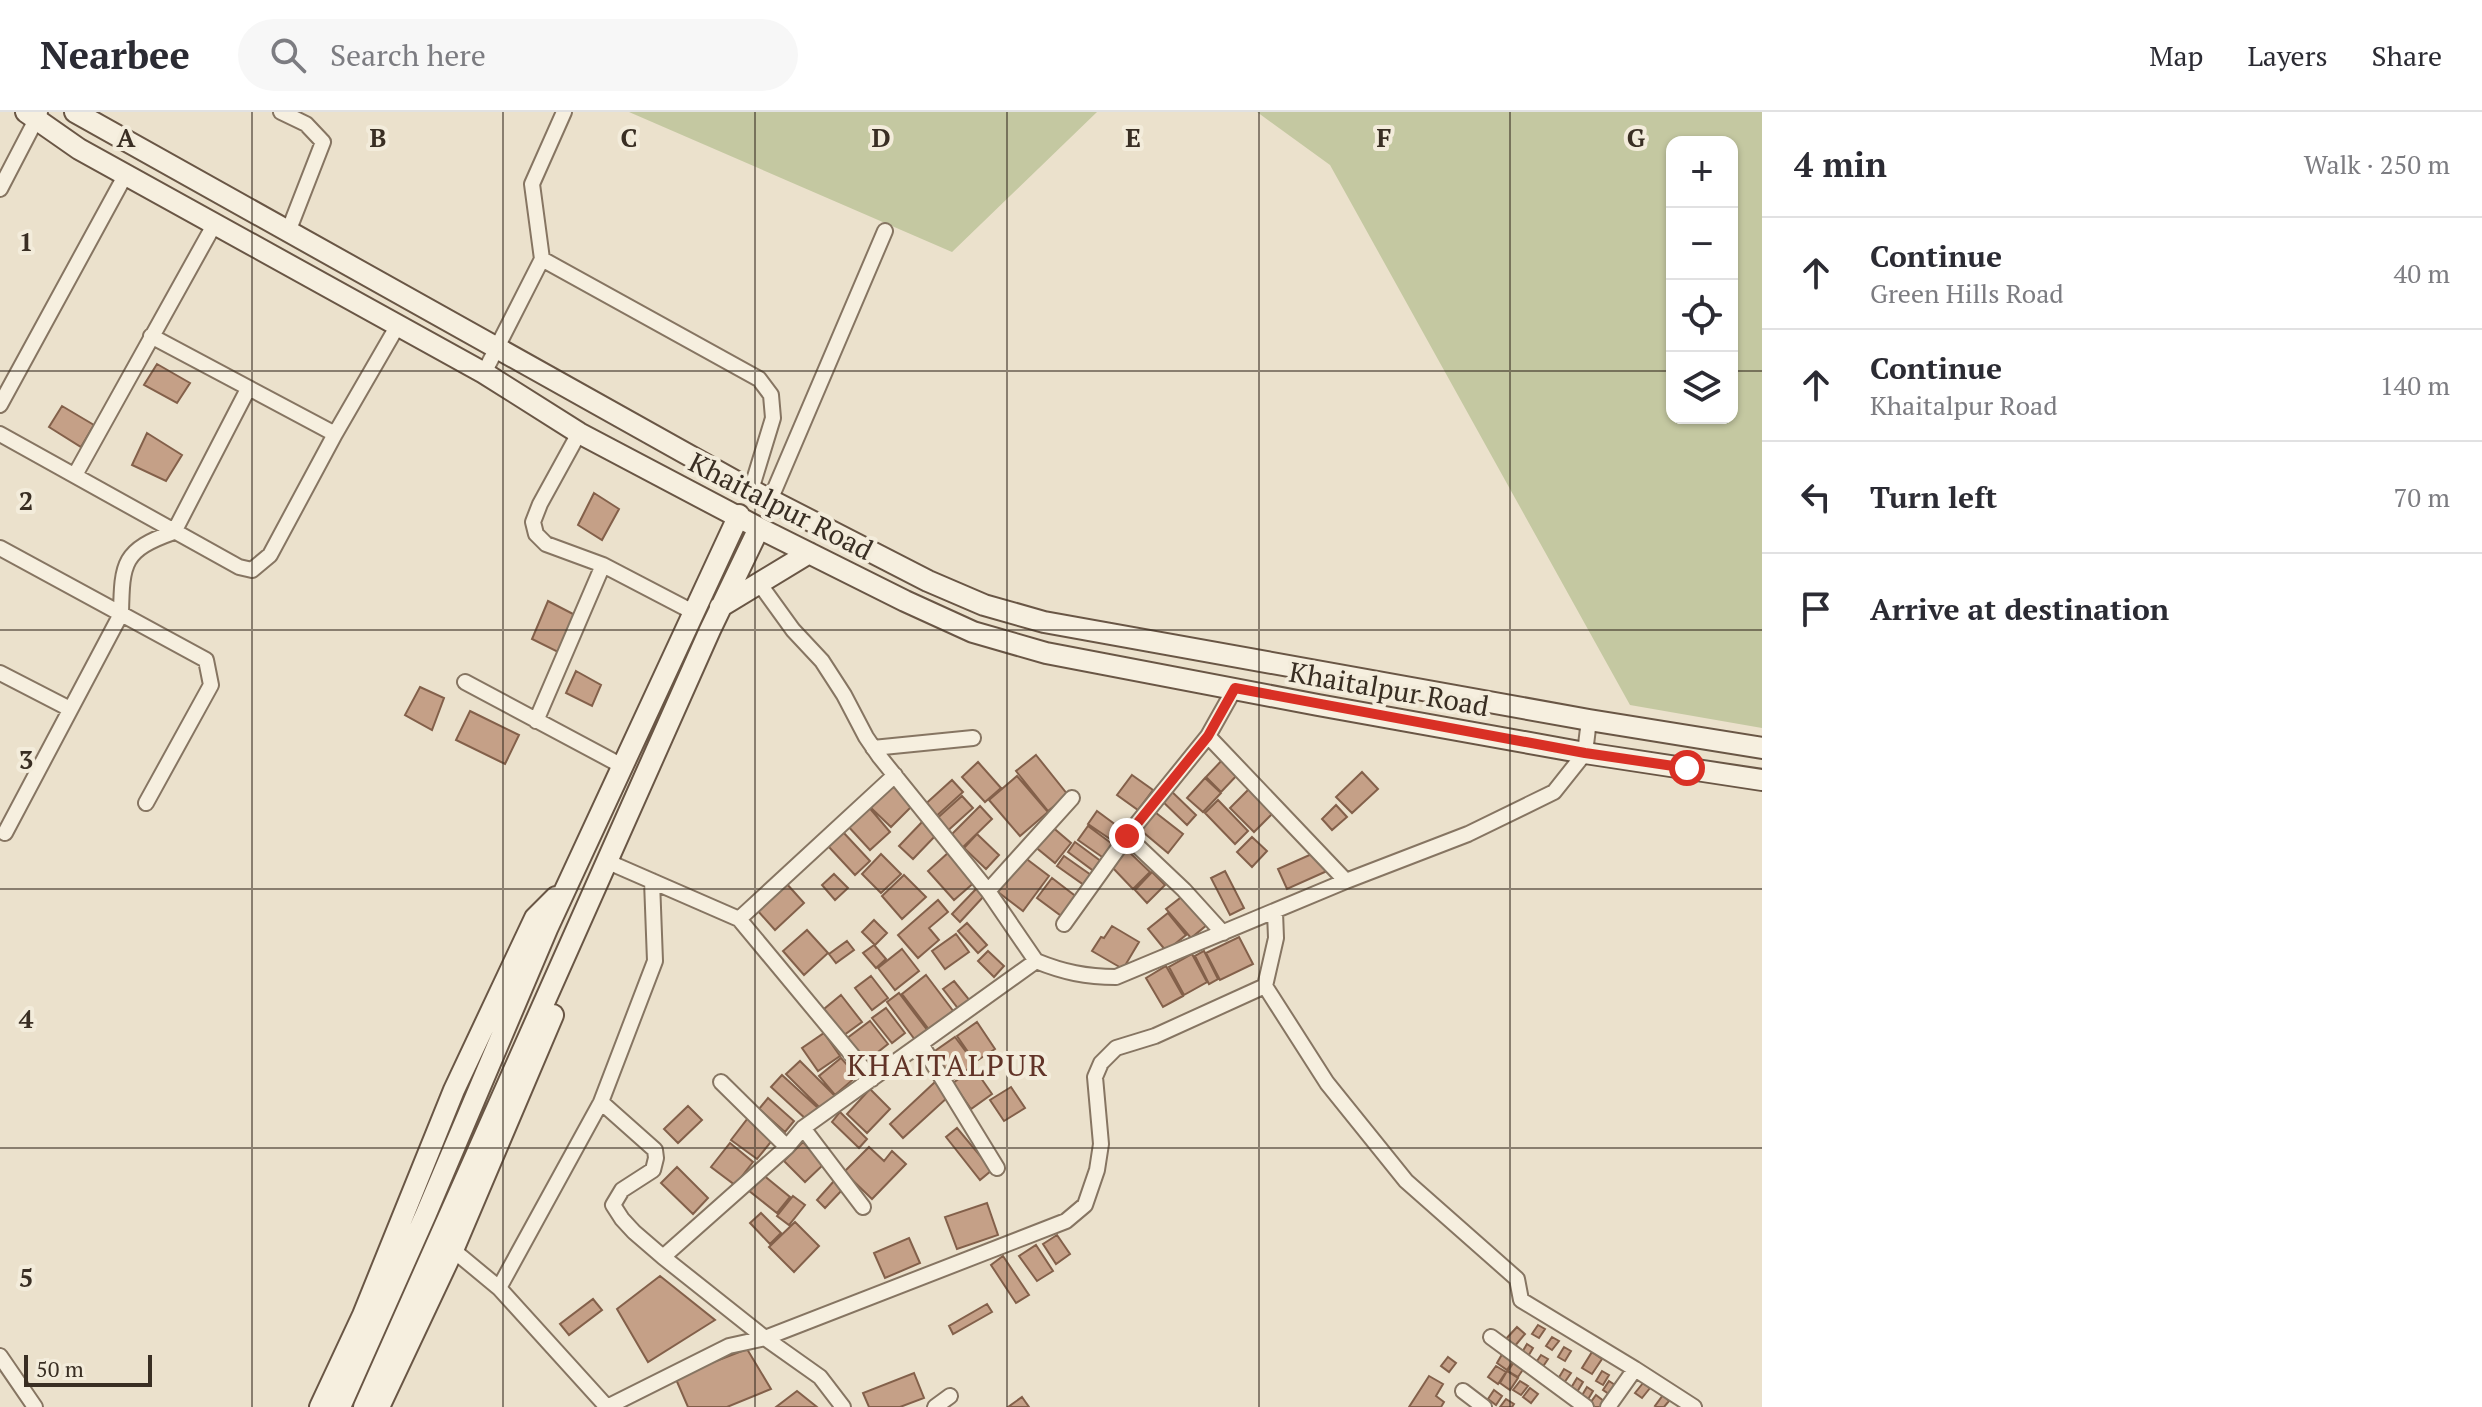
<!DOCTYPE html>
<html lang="en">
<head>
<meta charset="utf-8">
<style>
	:root { --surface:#fff; --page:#f7f7f7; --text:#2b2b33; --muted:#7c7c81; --line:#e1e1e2 }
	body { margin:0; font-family:"PT Serif",serif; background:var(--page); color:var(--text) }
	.controls { position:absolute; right:24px; top:24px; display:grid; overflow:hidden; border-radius:16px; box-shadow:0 2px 6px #0004 }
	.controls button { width:72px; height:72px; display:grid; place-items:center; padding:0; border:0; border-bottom:2px solid var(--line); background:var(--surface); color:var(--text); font:40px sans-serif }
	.scale { position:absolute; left:24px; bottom:20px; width:128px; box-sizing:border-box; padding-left:8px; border:4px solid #392e23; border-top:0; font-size:22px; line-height:28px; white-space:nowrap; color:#392e23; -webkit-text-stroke:6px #f3ecdb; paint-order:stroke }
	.stop { position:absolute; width:24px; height:24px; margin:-18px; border:6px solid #d93025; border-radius:50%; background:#fff }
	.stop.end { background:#d93025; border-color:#fff; box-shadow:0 2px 8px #0008 }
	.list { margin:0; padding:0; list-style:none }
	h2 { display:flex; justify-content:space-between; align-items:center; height:104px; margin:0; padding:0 32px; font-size:34px }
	h2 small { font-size:26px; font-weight:400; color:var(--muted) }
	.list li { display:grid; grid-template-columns:52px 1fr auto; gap:24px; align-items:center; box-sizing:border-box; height:112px; padding:0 32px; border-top:2px solid var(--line) }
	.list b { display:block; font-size:30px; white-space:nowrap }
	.list p { margin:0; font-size:26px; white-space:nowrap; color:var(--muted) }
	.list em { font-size:26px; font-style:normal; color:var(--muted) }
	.icon { flex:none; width:44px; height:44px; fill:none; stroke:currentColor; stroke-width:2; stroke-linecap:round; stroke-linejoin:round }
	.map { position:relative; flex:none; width:1762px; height:1295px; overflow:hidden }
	header { display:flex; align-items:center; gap:48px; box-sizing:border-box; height:112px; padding:0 40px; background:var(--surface); border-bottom:2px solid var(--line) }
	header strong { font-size:38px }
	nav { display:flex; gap:44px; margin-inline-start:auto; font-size:28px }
	.search { width:560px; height:72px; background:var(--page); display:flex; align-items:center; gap:20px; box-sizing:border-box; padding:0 28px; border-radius:44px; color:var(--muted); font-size:30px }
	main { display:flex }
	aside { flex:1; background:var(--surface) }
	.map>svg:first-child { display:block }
	.green { fill:#c4c8a1; fill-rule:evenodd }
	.building { fill:#c5a087; stroke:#83604a; stroke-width:2 }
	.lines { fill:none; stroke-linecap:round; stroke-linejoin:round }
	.street-casing { stroke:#867562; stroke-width:18 }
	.secondary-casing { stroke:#695645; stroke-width:24 }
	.street { stroke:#f6efdf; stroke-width:14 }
	.secondary { stroke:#f6efdf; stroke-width:20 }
	.route { stroke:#d93025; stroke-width:10 }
	.grid { fill:none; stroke:#392e23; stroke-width:2; stroke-opacity:0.55 }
	.labels { text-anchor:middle; stroke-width:8; stroke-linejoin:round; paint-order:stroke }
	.street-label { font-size:28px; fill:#392e23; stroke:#f3ecdb }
	.neighbourhood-label { font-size:30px; letter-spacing:2px; fill:#613327; stroke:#f3ecdb }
	.grid-label { font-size:26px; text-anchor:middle; font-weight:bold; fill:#392e23; stroke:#f3ecdb; stroke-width:8; stroke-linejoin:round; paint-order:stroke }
</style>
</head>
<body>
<header>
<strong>Nearbee</strong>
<div class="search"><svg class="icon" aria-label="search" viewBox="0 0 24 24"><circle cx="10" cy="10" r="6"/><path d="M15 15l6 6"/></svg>Search here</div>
<nav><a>Map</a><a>Layers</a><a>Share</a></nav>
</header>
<main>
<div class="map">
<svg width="1762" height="1295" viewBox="0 0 1762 1295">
	<rect width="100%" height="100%" fill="#ebe1cc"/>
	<path class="green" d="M629,0H1097L952,140Z
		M1257,0H1762V616L1630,593L1330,53ZM1732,30V306H1672V30Z"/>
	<path class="building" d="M157,252L190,271L177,291L144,273Z
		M62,294L94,313L81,335L49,315Z
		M147,321L182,343L166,369L132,353Z
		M594,381L619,397L602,428L578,413Z
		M548,489L575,503L558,540L532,527Z
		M576,559L601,573L592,594L566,581Z
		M420,575L444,586L432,618L405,603Z
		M470,599L519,623L505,652L456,628Z
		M1036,643L1068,683L1048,699L1016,659Z
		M1225,645L1240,660L1221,680L1206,665Z
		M978,650L1001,676L985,690L962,665Z
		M1362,660L1378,677L1352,701L1336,685Z
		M1132,663L1153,678L1138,698L1117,683Z
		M1017,664L1048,700L1020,724L989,688Z
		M1205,666L1221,681L1203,700L1187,686Z
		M952,668L963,680L932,708L921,696Z
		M892,672L913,693L891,715L869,694Z
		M1252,674L1276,698L1254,720L1230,696Z
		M1168,676L1196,703L1187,713L1159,686Z
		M962,684L973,696L944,722L933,710Z
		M1218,688L1248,719L1235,732L1205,701Z
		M867,693L890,720L870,738L846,712Z
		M1336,693L1347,705L1332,718L1322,707Z
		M980,694L992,707L959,739L947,727Z
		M1151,697L1183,722L1168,741L1137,715Z
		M1097,699L1124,719L1116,731L1088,712Z
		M924,708L938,721L913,747L899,734Z
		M1050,713L1071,731L1055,751L1033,733Z
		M1088,714L1115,734L1105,747L1078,728Z
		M843,720L870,749L855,763L828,734Z
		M977,722L999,743L986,757L964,736Z
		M1252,725L1267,739L1252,755L1237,740Z
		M1075,730L1102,750L1095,760L1068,740Z
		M1127,738L1150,760L1133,777L1111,754Z
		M949,740L976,769L954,788L928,759Z
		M1314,741L1327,759L1287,777L1278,757Z
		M881,742L901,762L881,781L862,762Z
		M1064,744L1091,763L1084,773L1057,754Z
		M1024,745L1049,764L1023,799L998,780Z
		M1225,759L1244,796L1230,803L1211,766Z
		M1152,760L1165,773L1147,791L1135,778Z
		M834,762L848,776L835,788L822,773Z
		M904,763L926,785L902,807L882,784Z
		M1052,766L1078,786L1064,806L1037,786Z
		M786,771L804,791L775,818L757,798Z
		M976,777L984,784L960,810L952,802Z
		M1184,783L1208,812L1191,826L1166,797Z
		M938,788L948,800L929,816L939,828L918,846L898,823Z
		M1168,801L1186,823L1166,839L1148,817Z
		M874,808L887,821L875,833L862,820Z
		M967,811L987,833L978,841L958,819Z
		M1112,814L1139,830L1123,857L1092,839L1101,825L1104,826Z
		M807,818L828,841L804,863L783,839Z
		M956,822L969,840L945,857L932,839Z
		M1239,825L1253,852L1220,868L1206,841Z
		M847,829L854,838L836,851L829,842Z
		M874,833L886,847L876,856L863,841Z
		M902,837L919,859L895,878L878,856Z
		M988,839L1004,854L994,865L978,849Z
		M1204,839L1218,867L1209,872L1195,844Z
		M1192,842L1207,870L1184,883L1169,855Z
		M1166,854L1183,884L1163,895L1146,866Z
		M926,863L954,900L930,919L902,882Z
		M871,864L888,886L872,898L855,876Z
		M954,869L971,890L960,899L943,877Z
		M899,881L931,923L918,932L887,890Z
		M841,883L862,910L844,923L824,897Z
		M886,896L905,921L892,931L872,906Z
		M870,909L888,932L864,951L846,927Z
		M977,910L995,937L975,950L957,924Z
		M824,921L840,944L818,959L802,936Z
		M955,925L975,952L952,968L932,941Z
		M841,946L857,964L835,983L819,964Z
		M800,949L835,984L821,997L786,962Z
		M974,956L992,982L971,997L953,971Z
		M782,963L818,996L807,1008L771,975Z
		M935,970L948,985L903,1026L890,1012Z
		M1011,975L1025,996L1004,1009L990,988Z
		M870,977L890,997L867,1021L847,1002Z
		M768,986L794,1009L785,1020L759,997Z
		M688,994L702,1008L678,1031L664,1017Z
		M840,1000L867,1027L859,1036L832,1010Z
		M748,1006L774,1026L757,1047L731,1028Z
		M957,1016L992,1058L980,1068L946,1025Z
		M803,1030L824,1052L805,1070L784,1049Z
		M730,1031L753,1050L735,1073L711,1055Z
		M869,1035L884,1049L892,1039L906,1052L872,1087L844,1060Z
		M677,1055L708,1086L693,1102L661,1071Z
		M762,1062L790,1085L777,1101L748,1078Z
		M834,1069L843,1077L825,1096L817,1088Z
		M793,1084L805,1093L789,1113L777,1104Z
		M987,1091L998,1123L957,1137L945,1105Z
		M761,1101L781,1121L770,1132L750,1111Z
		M795,1110L819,1134L794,1160L769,1135Z
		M1057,1123L1070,1142L1056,1152L1043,1132Z
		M909,1126L920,1151L885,1166L874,1141Z
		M1036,1133L1053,1159L1037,1169L1019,1144Z
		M1003,1144L1029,1183L1016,1191L991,1153Z
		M660,1164L715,1208L648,1250L617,1197Z
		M593,1187L602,1198L569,1223L560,1212Z
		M987,1192L992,1200L953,1222L949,1214Z
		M1538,1213L1545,1217L1539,1226L1532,1222Z
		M1517,1215L1525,1222L1514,1235L1505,1228Z
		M1552,1225L1559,1229L1552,1238L1546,1234Z
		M1527,1232L1533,1236L1527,1246L1521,1242Z
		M1564,1235L1571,1239L1565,1249L1558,1245Z
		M747,1237L771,1277L727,1295H688L675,1265Z
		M1504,1239L1515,1246L1507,1258L1497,1251Z
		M1592,1240L1602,1247L1592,1262L1582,1256Z
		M1541,1243L1548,1247L1542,1256L1535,1252Z
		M1448,1245L1456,1251L1449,1260L1441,1254Z
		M1516,1247L1526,1253L1518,1265L1508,1259Z
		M1496,1254L1506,1260L1498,1272L1488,1265Z
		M1564,1257L1571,1261L1564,1271L1558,1267Z
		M1507,1259L1518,1266L1510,1278L1500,1271Z
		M1602,1259L1609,1263L1603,1273L1596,1269Z
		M914,1261L924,1286L900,1295H869L863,1281Z
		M1429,1264L1443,1272L1436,1284L1444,1290L1441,1295H1409Z
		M1577,1266L1583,1270L1577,1280L1571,1276Z
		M1520,1269L1528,1274L1521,1283L1513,1278Z
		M1609,1269L1615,1273L1609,1282L1603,1278Z
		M1643,1271L1650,1276L1642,1286L1635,1281Z
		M1587,1275L1593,1279L1587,1289L1581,1285Z
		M1530,1276L1538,1282L1531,1291L1523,1285Z
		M1494,1278L1502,1284L1496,1293L1488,1287Z
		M797,1279L817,1295H776Z
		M1596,1283L1605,1290L1601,1295H1590L1588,1294Z
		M1663,1283L1669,1289L1664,1295H1657L1655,1294Z
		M1022,1285L1029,1295H1008Z
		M1506,1287L1514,1292L1512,1295H1500Z"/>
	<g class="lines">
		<defs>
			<path id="street" d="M281,0L306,12L323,30L288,120
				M0,77L40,0
				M542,147L759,267L771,283L773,306L751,378
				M484,261L542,147L532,72L564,0
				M0,293L126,62
				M579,321L540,392L533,410L536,422L546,432L603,453L695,501
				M0,322L239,455L252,458L270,443L335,322L151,224
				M335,322L398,213
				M75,363L214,113
				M771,386L885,119
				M0,436L206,548L211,573L146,691
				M759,471L793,518L822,549L844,583L866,625L879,644L988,779L1036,849
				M0,561L70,597
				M465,570L624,655
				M536,609L603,453
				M1208,624L1346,769
				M873,636L973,626
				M5,721L121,502C122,450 123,438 174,420L248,277
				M1127,724L1184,778L1223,821
				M606,749L739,807L872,967
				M988,779L1072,686
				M1275,800L1276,826L1265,874L1327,971L1406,1069L1517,1167L1521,1188L1635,1257L1694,1295
				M739,807L895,663
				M1064,812L1127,724L1208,624L1235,576
				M921,932L997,1056
				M721,970L787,1035
				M601,990L655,1038L656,1046L653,1058L622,1078L613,1093L622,1107L634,1120L663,1145L765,1226L820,1265L843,1295
				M803,1016L863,1095
				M453,1138L499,1176L607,1295
				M663,1145L787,1035L803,1016L1036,849C1063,860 1086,865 1116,865L1346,769L1468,722L1554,680L1585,641L1589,608
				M499,1176L601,990L655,849L652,769
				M1491,1225L1586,1295
				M0,1244L35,1295
				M1463,1279L1484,1295
				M607,1295L729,1234L765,1226L1066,1109L1085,1093L1097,1058L1101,1032L1095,965L1101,951L1116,936L1155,924L1265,874
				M935,1295L950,1284
				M1608,1295L1635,1257"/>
			<path id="secondary" d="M26,0L79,37L484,261L579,321L759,416L905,489L973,520L1046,541L1318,593L1585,641L1762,668
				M75,0L751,378L928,469L984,493L1044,510L1589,608L1762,636
				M720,495L809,441
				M320,1295L363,1203L454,978L535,806L556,785
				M340,1295L426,1102L547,817L739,403
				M364,1295L710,518L759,416
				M379,1295L453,1138L553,903"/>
		</defs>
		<use href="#street" class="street-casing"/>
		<use href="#secondary" class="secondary-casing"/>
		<use href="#street" class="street"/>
		<use href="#secondary" class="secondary"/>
	</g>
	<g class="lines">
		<path class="route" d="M1127,724L1208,624L1235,576L1585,641L1687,656"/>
	</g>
	<path class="grid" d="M252,0V1295M503,0V1295M755,0V1295M1007,0V1295M1259,0V1295M1510,0V1295M0,259H1672M1732,259H1762M0,518H1762M0,777H1762M0,1036H1762"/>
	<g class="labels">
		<g class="street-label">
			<text transform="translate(781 394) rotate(27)" y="10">Khaitalpur Road</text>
			<text transform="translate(1389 577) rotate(10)" y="10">Khaitalpur Road</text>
		</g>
		<g class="neighbourhood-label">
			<text x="948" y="964">KHAITALPUR</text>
		</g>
	</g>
	<g class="grid-label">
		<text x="126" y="35">A</text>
		<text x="378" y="35">B</text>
		<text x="629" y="35">C</text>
		<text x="881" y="35">D</text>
		<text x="1133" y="35">E</text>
		<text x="1384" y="35">F</text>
		<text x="1636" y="35">G</text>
		<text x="26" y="139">1</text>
		<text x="26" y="398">2</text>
		<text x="26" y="657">3</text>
		<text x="26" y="916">4</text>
		<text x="26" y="1175">5</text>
	</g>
</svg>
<div class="controls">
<button>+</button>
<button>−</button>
<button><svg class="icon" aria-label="locate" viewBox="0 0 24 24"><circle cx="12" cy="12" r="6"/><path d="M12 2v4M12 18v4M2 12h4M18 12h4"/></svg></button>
<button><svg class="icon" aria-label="layers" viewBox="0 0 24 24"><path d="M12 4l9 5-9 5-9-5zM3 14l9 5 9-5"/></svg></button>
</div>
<div class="scale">50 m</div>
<div class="stop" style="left:1687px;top:656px"></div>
<div class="stop end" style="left:1127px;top:724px"></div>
</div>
<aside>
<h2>4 min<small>Walk · 250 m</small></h2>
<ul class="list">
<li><svg class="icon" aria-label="ahead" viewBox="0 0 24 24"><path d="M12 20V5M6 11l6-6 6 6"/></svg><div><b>Continue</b><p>Green Hills Road</p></div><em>40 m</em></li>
<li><svg class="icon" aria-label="ahead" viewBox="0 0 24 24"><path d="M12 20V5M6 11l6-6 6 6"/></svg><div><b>Continue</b><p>Khaitalpur Road</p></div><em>140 m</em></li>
<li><svg class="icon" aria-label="left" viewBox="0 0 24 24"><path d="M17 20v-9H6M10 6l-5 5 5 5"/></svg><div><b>Turn left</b></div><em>70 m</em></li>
<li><svg class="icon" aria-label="arrive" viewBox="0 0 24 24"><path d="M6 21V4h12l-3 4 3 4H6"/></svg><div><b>Arrive at destination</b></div></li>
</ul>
</aside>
</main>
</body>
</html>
